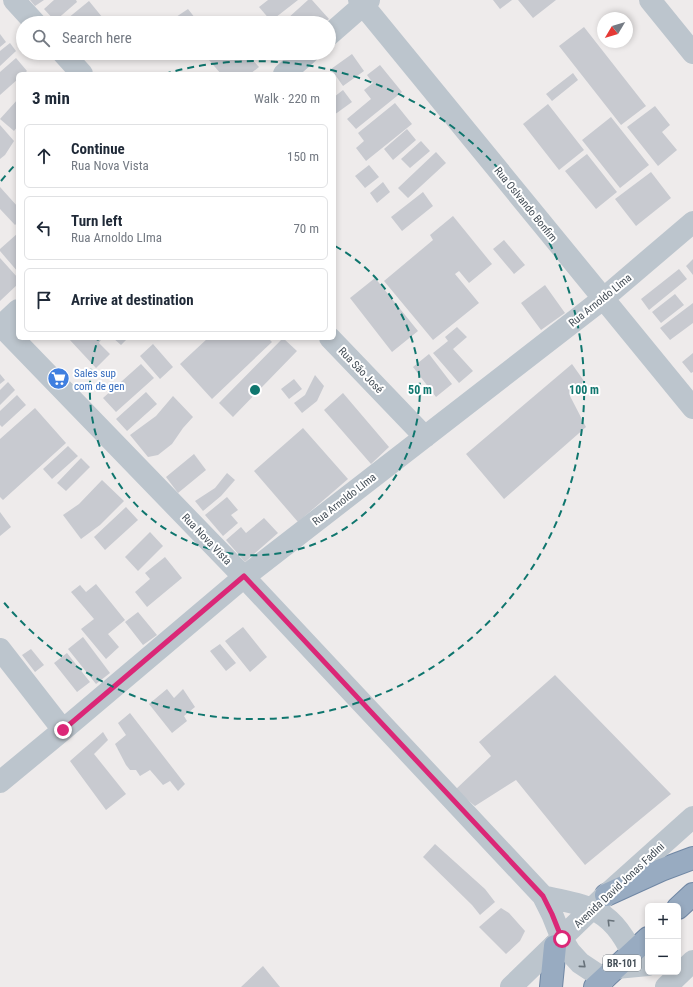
<!DOCTYPE html>
<html lang="en">
<head>
<meta charset="utf-8">
<style>
	:root { --surface:#fff; --page:#f6f6f7; --text:#1f2937; --muted:#747a83; --line:#e0e1e3 }
	body { margin:0; font-family:"Roboto Condensed",sans-serif; background:var(--page); color:var(--text) }
	.controls { position:absolute; right:12px; bottom:12px; display:grid; overflow:hidden; border-radius:6px; box-shadow:0 2px 6px #0003 }
	.controls button { width:36px; height:36px; display:grid; place-items:center; padding:0; border:0; border-bottom:1px solid var(--line); background:var(--surface); color:var(--text); font:20px sans-serif }
	.compass { position:absolute; left:597px; top:12px; width:36px; height:36px; border-radius:50%; background:var(--surface); box-shadow:0 2px 6px #0003; rotate:232deg }
	.stop { position:absolute; width:12px; height:12px; margin:-9px; border:3px solid #db2777; border-radius:50%; background:#fff }
	.stop.end { background:#db2777; border-color:#fff; box-shadow:0 1px 4px #0008 }
	.list { margin:0; padding:0; list-style:none }
	h2 { display:flex; justify-content:space-between; align-items:center; height:52px; margin:0; padding:0 16px; font-size:17px }
	h2 small { font-size:13px; font-weight:400; color:var(--muted) }
	.list li { display:grid; grid-template-columns:26px 1fr auto; gap:12px; align-items:center; box-sizing:border-box; height:64px; margin:0 8px 8px; padding:0 8px; border:1px solid var(--line); border-radius:6px }
	.list b { display:block; font-size:15px; white-space:nowrap }
	.list p { margin:0; font-size:13px; white-space:nowrap; color:var(--muted) }
	.list em { font-size:13px; font-style:normal; color:var(--muted) }
	.icon { flex:none; width:22px; height:22px; fill:none; stroke:currentColor; stroke-width:2; stroke-linecap:round; stroke-linejoin:round }
	.map { position:relative; flex:none; width:693px; height:987px; overflow:hidden }
	.search { position:absolute; background:var(--surface); box-shadow:0 2px 6px #0003; left:16px; top:16px; width:320px; height:44px; display:flex; align-items:center; gap:10px; box-sizing:border-box; padding:0 14px; border-radius:22px; color:var(--muted); font-size:15px }
	.panel { position:absolute; background:var(--surface); box-shadow:0 2px 6px #0003; left:16px; top:72px; width:320px; height:268px; border-radius:6px }
	.map>svg:first-child { display:block }
	.building { fill:#c8cad0 }
	.lines { fill:none; stroke-linecap:round; stroke-linejoin:round }
	.trunk-casing { stroke:#7087a4; stroke-width:24 }
	.minor { stroke:#bcc5cd; stroke-width:22 }
	.trunk { stroke:#98abc1; stroke-width:22 }
	.oneway { stroke:#68727a }
	.route { stroke:#db2777; stroke-width:5 }
	.ring { fill:none; stroke:#0f766e; stroke-width:2; stroke-dasharray:7 5 }
	.labels { text-anchor:middle; stroke-width:4; stroke-linejoin:round; paint-order:stroke }
	.shield { fill:#fff; stroke:#7c8389; stroke-width:1 }
	.shield-label { font-size:10px; font-weight:bold; fill:#444e57 }
	.street-label { font-size:11px; fill:#444e57; stroke:#fff }
	.shop-label { font-size:11px; fill:#366cbe; stroke:#fff; text-anchor:start }
	.centre { fill:#0f766e; stroke:#fff; stroke-width:2 }
	.ring-label { font-size:12px; text-anchor:middle; font-weight:bold; fill:#0f766e; stroke:#fff; stroke-width:4; stroke-linejoin:round; paint-order:stroke }
</style>
</head>
<body>
<div class="map">
<svg width="693" height="987" viewBox="0 0 693 987">
	<rect width="100%" height="100%" fill="#eeebeb"/>
	<path class="building" d="M30,0H44L35,6Z
		M54,0H76L77,2L55,21L44,9Z
		M268,0H298L271,21L259,7Z
		M308,0H312L329,19L324,23H290L287,19Z
		M493,0H512L500,9Z
		M518,0H556L533,18Z
		M89,1L107,23H62Z
		M188,9L199,23H181L176,17Z
		M584,27L646,106L621,125L559,46Z
		M0,34L6,42L0,47Z
		M10,43L16,51L0,66V51Z
		M203,53H246L259,67L250,74H221Z
		M272,53H286L278,60Z
		M352,54L364,71L343,86L331,69Z
		M16,58L27,71L24,74H18V79L0,95V72Z
		M380,65L402,92L356,129L347,119L371,99L364,90L373,83L367,75Z
		M573,73L578,80L552,101L546,94Z
		M343,90L352,102L334,115V97Z
		M18,99V126L14,131L0,119Z
		M395,103L412,124L366,161L356,148L364,141L358,133Z
		M548,104L584,150L559,170L523,124Z
		M655,106L670,125L662,132L677,150L658,166L627,127Z
		M611,117L649,165L620,188L582,140Z
		M0,125L14,141L5,155L0,159Z
		M407,129L416,140L393,160L384,149Z
		M421,141L430,151L410,168L401,159Z
		M436,152L446,163L408,198L398,188Z
		M587,154L617,192L596,209L565,171Z
		M369,165L379,177L365,188L355,176Z
		M651,172L671,198L636,226L615,199Z
		M383,182L390,192L377,203L370,193Z
		M0,187L18,207V222L15,225L0,209Z
		M423,192L433,206L402,231L391,217Z
		M453,216L492,264L469,283L459,271L455,274L479,303L433,340L384,281L433,240L430,235Z
		M18,233V272L0,251V249Z
		M504,240L525,265L514,274L493,249Z
		M0,258L18,278V284L0,301Z
		M693,259V275L686,266Z
		M679,269L687,279L649,310L641,299Z
		M375,278L418,331L392,352L350,298Z
		M545,285L565,313L541,330L521,303Z
		M675,294L684,305L661,323L652,312Z
		M693,303V323L670,340L660,328Z
		M457,327L467,337L453,349L473,371L459,383L433,353L448,341L445,337Z
		M68,338H102L99,343L110,354L96,368Z
		M113,338H128L121,345Z
		M208,338H268L272,342L212,399L180,364Z
		M283,338L297,351L233,417L219,403Z
		M153,344L173,367L160,379L140,356Z
		M693,353V372L691,373L682,362Z
		M429,354L452,384L436,397L413,367Z
		M141,364L154,378L116,412L103,398Z
		M572,364L584,381L570,396L586,427L504,499L466,454Z
		M0,374L5,380L0,384Z
		M315,375L324,386L317,401L302,413L294,403L305,395Z
		M294,379L302,389L289,399L281,389Z
		M8,382L15,390L0,405V390Z
		M146,392L157,404L127,431L116,419Z
		M343,393L389,447L371,464L324,410Z
		M17,395L26,405L2,427L0,425V411Z
		M173,396L193,417L183,428L172,444L158,455L148,457L130,435L156,416Z
		M35,408L66,443L3,500L0,497V439Z
		M303,428L348,479L298,522L254,471Z
		M68,446L78,456L52,479L43,469Z
		M194,454L206,470L178,493L166,477Z
		M81,458L90,467L66,491L57,483Z
		M227,473L235,480L221,496L203,511L195,501L215,488Z
		M102,480L124,501L100,525L81,539L63,515L79,504Z
		M227,497L238,510L231,515L238,523L223,536L205,515Z
		M126,507L138,520L105,550L94,537Z
		M0,512L11,527L0,536Z
		M264,518L278,533L245,562L226,540L241,527L246,533Z
		M150,532L163,546L138,571L125,557Z
		M165,557L182,578L147,607L135,592L150,579L145,573Z
		M96,584L125,620L108,634L119,647L106,659L81,629L94,619L71,592L80,585L86,592Z
		M138,612L157,635L143,645L125,622Z
		M243,627L267,657L250,672L225,641Z
		M83,637L110,673L96,684L68,649Z
		M220,644L236,663L226,671L210,651Z
		M31,649L44,665L35,672L22,655Z
		M67,653L90,682L77,692L54,663Z
		M555,675L671,794L585,865L516,780L475,806L455,790L491,756L479,742Z
		M167,689L174,698L183,689L195,707L184,716L187,721L172,733L149,704Z
		M130,713L185,784L178,791L170,781L163,785L150,770L140,776L136,770H130L126,765L115,744L126,735L118,723Z
		M103,732L108,740L94,754L126,794L106,810L70,761Z
		M435,844L485,889L495,902L480,915L472,905L423,857Z
		M501,908L509,913L525,931L520,941L506,954L479,927Z
		M263,966L280,987H241Z"/>
	<g class="lines">
		<defs>
			<path id="trunk" d="M606,895L661,870L693,858
				M678,908L693,894
				M551,987L555,946
				M595,987L648,938"/>
		</defs>
		<use href="#trunk" class="trunk-casing"/>
		<path class="minor" d="M14,0L35,23
			M359,0L693,408
			M650,0L693,53
			M329,35L369,0
			M63,53L82,74
			M284,74L308,53
			M0,325L244,577L543,896L552,914L562,939L570,952L580,963L604,979
			M0,327L18,310
			M330,338L425,437
			M0,649L63,730
			M0,782L63,730L244,577L604,298L693,222
			M543,896C557,900 581,903 594,910C612,918 624,936 632,953
			M616,968L648,965
			M511,987L606,895L693,817
			M666,987L693,961"/>
		<use href="#trunk" class="trunk"/>
	</g>
	<defs><path id="oneway-chevron" d="M-2-3.5L2.5 0L-2 3.5" fill="none" stroke-width="1.6" stroke-linecap="round" stroke-linejoin="round"/></defs>
	<g class="oneway">
		<use href="#oneway-chevron" transform="translate(610 922) rotate(-135)"/>
		<use href="#oneway-chevron" transform="translate(583 965) rotate(40)"/>
	</g>
	<g class="lines">
		<path class="route" d="M63,730L244,576L543,896L552,914L562,939"/>
	</g>
	<g class="ring">
		<path d="M335 246A165 165 0 1 1 98 339"/>
		<path d="M1 181A329 329 0 0 1 16 164M164 74A329 329 0 1 1 1 599"/>
	</g>
	<defs>
		<symbol id="supermarket-disc" viewBox="-11 -11 22 22"><circle r="9.5" fill="#3f7fe0" stroke="#fff"/><path d="M-6-5.5h2.5l.6 2H6L4.5 2H-2.5L-4.4-4H-6ZM-1.5 3.2a1.3 1.3 0 1 0 .1 0ZM3 3.2a1.3 1.3 0 1 0 .1 0Z" fill="#fff"/></symbol>
	</defs>
	<g fill-rule="evenodd">
		<use href="#supermarket-disc" x="46" y="366" width="25" height="25"/>
	</g>
	<g class="labels">
		<rect class="shield" x="603" y="955" width="38" height="16" rx="3"/>
		<g class="shield-label">
			<text x="622" y="967">BR-101</text>
		</g>
		<g class="street-label">
			<text transform="translate(526 204) rotate(51)" y="4">Rua Oslvando Bonfim</text>
			<text transform="translate(600 300) rotate(-39)" y="4">Rua Arnoldo LIma</text>
			<text transform="translate(361 370) rotate(46)" y="4">Rua São José</text>
			<text transform="translate(344 499) rotate(-38)" y="4">Rua Arnoldo LIma</text>
			<text transform="translate(207 539) rotate(46)" y="4">Rua Nova Vista</text>
			<text transform="translate(619 885) rotate(-43)" y="4">Avenida David Jonas Fadini</text>
		</g>
		<g class="shop-label">
			<text x="74" y="377">Sales sup<tspan x="74" dy="13">com de gen</tspan></text>
		</g>
	</g>
	<circle cx="255" cy="390" r="6" class="centre"/>
	<g class="ring-label">
		<text x="420" y="394">50 m</text>
		<text x="584" y="394">100 m</text>
	</g>
</svg>
<div class="controls">
<button>+</button>
<button>−</button>
</div>
<svg class="compass" viewBox="-18 -18 36 36"><path d="M0-13l5 13h-10z" fill="#e53935"/><path d="M0 13l5-13h-10z" fill="#747a83"/></svg>
<div class="stop" style="left:562px;top:939px"></div>
<div class="stop end" style="left:63px;top:730px"></div>
<div class="search"><svg class="icon" aria-label="search" viewBox="0 0 24 24"><circle cx="10" cy="10" r="6"/><path d="M15 15l6 6"/></svg>Search here</div>
<section class="panel">
<h2>3 min<small>Walk · 220 m</small></h2>
<ul class="list">
<li><svg class="icon" aria-label="ahead" viewBox="0 0 24 24"><path d="M12 20V5M6 11l6-6 6 6"/></svg><div><b>Continue</b><p>Rua Nova Vista</p></div><em>150 m</em></li>
<li><svg class="icon" aria-label="left" viewBox="0 0 24 24"><path d="M17 20v-9H6M10 6l-5 5 5 5"/></svg><div><b>Turn left</b><p>Rua Arnoldo LIma</p></div><em>70 m</em></li>
<li><svg class="icon" aria-label="arrive" viewBox="0 0 24 24"><path d="M6 21V4h12l-3 4 3 4H6"/></svg><div><b>Arrive at destination</b></div></li>
</ul>
</section>
</div>
</body>
</html>
